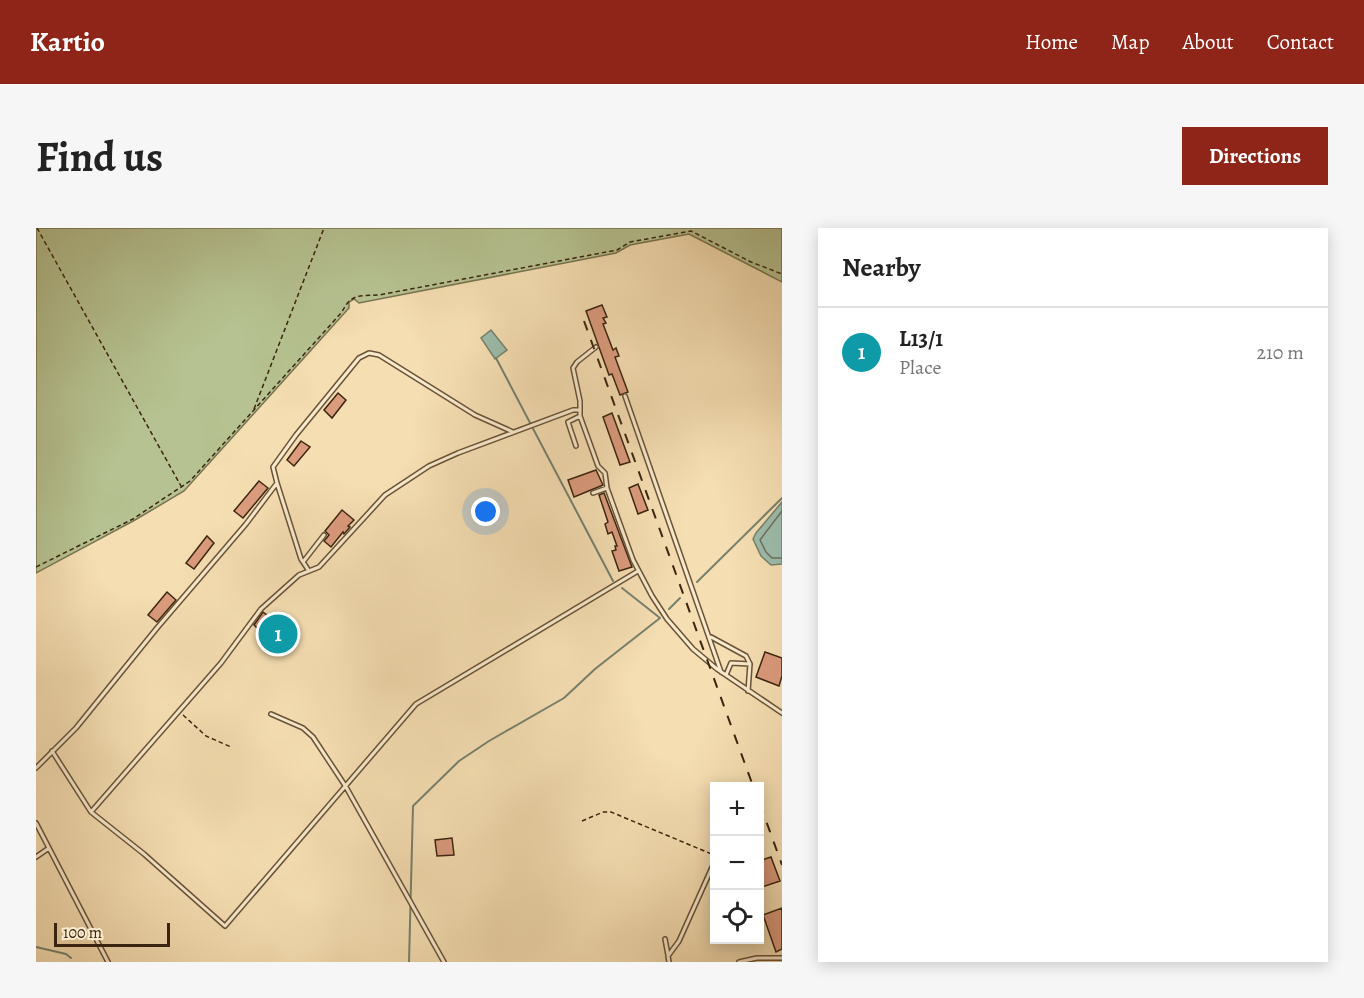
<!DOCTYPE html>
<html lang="en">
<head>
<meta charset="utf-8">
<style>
	:root { --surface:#fff; --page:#f6f6f6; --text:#222; --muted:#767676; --line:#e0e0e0; --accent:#8f2418 }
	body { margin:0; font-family:Alegreya,serif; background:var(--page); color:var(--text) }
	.controls { position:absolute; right:18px; bottom:18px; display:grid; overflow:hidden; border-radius:0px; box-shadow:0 3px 15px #0003 }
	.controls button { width:54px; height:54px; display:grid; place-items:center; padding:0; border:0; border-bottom:2px solid var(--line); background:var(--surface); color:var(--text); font:30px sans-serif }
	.scale { position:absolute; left:18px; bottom:15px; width:116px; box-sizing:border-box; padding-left:6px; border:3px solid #3b2510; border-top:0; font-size:16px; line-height:21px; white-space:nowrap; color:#3b2510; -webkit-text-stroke:4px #f8eacd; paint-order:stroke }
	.you { position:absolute; left:450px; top:284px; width:21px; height:21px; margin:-15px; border:4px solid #fff; border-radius:50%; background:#1a73e8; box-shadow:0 0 0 9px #1a73e833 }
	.badge { display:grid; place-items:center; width:39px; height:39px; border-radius:50%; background:var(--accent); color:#fff; font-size:20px; font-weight:700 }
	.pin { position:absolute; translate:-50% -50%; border:3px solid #fff; box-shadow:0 2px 6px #0006 }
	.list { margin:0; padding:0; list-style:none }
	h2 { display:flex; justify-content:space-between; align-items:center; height:78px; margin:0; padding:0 24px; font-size:26px }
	h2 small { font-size:20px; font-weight:400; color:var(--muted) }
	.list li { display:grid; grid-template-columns:39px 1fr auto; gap:18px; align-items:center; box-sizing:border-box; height:90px; padding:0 24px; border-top:2px solid var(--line) }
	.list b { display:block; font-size:22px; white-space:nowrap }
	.list p { margin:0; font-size:20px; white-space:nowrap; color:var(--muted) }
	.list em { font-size:20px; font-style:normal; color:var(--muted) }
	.icon { flex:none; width:33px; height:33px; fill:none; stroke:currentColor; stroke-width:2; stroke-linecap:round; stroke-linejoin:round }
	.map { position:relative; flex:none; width:746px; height:734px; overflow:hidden; border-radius:0px }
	header { display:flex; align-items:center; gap:36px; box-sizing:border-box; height:84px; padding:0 30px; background:var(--accent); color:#fff }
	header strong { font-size:28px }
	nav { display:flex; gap:33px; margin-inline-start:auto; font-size:21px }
	.intro { display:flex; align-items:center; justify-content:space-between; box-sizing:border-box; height:144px; padding:0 36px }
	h1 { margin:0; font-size:42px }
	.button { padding:15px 27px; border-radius:0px; background:var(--accent); color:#fff; font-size:21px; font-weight:700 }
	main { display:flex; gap:36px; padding:0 36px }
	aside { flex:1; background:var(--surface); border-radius:0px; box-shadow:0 3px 15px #0003 }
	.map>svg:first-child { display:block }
	.green { fill:#b6c291; stroke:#787450; stroke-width:1.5 }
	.water { fill:#9cbcab; stroke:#75806d; stroke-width:1.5 }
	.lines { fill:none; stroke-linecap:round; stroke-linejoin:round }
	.shore { stroke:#6c705e; stroke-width:1.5 }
	.stream { stroke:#75806d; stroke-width:2 }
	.building { fill:#db9b7d; stroke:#3b2510; stroke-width:1.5 }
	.lane-casing { stroke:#6a5338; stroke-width:6 }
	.path { stroke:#3b2510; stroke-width:1.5; stroke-dasharray:4.5 3; stroke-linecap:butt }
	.lane { stroke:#f8eacd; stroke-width:3 }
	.rail { stroke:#3b2510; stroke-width:2; stroke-dasharray:10 10; stroke-linecap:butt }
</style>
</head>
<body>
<header>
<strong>Kartio</strong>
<nav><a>Home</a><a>Map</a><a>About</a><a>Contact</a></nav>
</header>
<div class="intro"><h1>Find us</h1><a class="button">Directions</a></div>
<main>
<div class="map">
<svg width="746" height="734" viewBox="0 0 746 734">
	<rect width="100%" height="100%" fill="#f5deb2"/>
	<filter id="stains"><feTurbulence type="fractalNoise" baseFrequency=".00333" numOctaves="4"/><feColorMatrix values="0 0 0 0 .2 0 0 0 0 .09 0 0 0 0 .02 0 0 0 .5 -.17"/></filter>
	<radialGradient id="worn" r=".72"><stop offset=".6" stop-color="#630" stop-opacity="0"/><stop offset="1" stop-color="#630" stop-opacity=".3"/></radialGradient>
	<path class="green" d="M0,0H746V54L653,6L594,17L580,25L323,75L318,71L313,74V80L148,263L99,292L0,345Z"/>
	<path class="water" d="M455,102L471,122L459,131L445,110Z
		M746,274V336L735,337L725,328L717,311L720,305Z"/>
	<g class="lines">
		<path class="shore" d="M746,283L724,312L730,324L736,330H746"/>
		<path class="stream" d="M460,130L577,353
			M661,354L746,270
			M633,381L644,370
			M0,719L30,726L35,730
			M373,734L377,578L423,533L453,513L528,470L559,441L624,390L586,360"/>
	</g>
	<path class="building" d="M566,77L571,89L567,90L570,95L567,96L577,122L580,120L583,128L579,129L592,164L584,167L576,146L573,147L550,83Z
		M302,165L310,172L296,190L288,182Z
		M576,185L594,234L584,237L567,189Z
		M265,213L274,219L258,238L251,232Z
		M560,242L567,257L538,269L532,252Z
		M223,253L232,260L207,290L198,283Z
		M602,256L612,282L602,286L593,260Z
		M568,265L596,339L583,343L576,323L580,322L579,318H581L576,304L572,306L569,296L572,294L563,267Z
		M306,282L318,292L312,298L314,299L308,306L307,304L295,319L288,313L293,307L289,303Z
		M171,308L178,315L158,341L150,335Z
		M131,364L140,372L121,394L112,387Z
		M227,384L236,391L234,394L246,405L242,410L230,399L225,404L218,397Z
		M729,424L746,430V448L743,458L720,449Z
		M416,610L418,627L401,628L399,612Z
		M735,629L744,653L723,660V633Z
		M746,680V721L740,724L727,687Z"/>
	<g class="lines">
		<defs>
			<path id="lane" d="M560,119L541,134L537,140L544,173V188L562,238L569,245L571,260L597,332L616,368L631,391L657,421L681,441L746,485
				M589,168L685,444
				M540,218L532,194L544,188
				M241,255L265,331L273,343
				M557,265L571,260
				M267,334L288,307
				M675,409L710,428L714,436
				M690,447L695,435L714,436L712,463
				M235,486L267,500L277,509L310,559L408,734
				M16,523L55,584L108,626L189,698L380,476L602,343
				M0,540L40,500L121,400L210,296L241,255L237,239L260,207L323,130L333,125L343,127L439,187L477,204
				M677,560L678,571
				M55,584L185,435L225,381L263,347L283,339L349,267L393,238L422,225L537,182H543
				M0,595L72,734
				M0,629L13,620
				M629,711L632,727
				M633,734L632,728L643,713L678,635
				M703,734L721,730H746"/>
		</defs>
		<use href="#lane" class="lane-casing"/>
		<path class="path" d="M1,0L145,258
			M218,181L288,0
			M0,339L97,291L154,253L306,84C315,65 324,68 343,67L581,22L594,14L655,3L715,34L746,46
			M147,487L170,508L195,519
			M546,593L567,584H575L678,627"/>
		<use href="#lane" class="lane"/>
		<path class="rail" d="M548,93L717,558
			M724,576L746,637"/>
	</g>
	<rect width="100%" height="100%" filter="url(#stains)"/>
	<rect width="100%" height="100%" fill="url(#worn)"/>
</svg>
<div class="controls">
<button>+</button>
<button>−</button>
<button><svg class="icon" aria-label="locate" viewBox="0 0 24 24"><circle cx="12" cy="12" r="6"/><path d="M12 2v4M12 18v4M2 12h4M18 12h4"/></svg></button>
</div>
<div class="scale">100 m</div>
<div class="you"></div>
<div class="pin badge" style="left:242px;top:406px;background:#0f9aa8">1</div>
</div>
<aside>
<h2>Nearby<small></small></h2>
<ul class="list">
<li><span class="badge" style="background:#0f9aa8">1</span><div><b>L13/1</b><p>Place</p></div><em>210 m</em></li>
</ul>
</aside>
</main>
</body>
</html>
